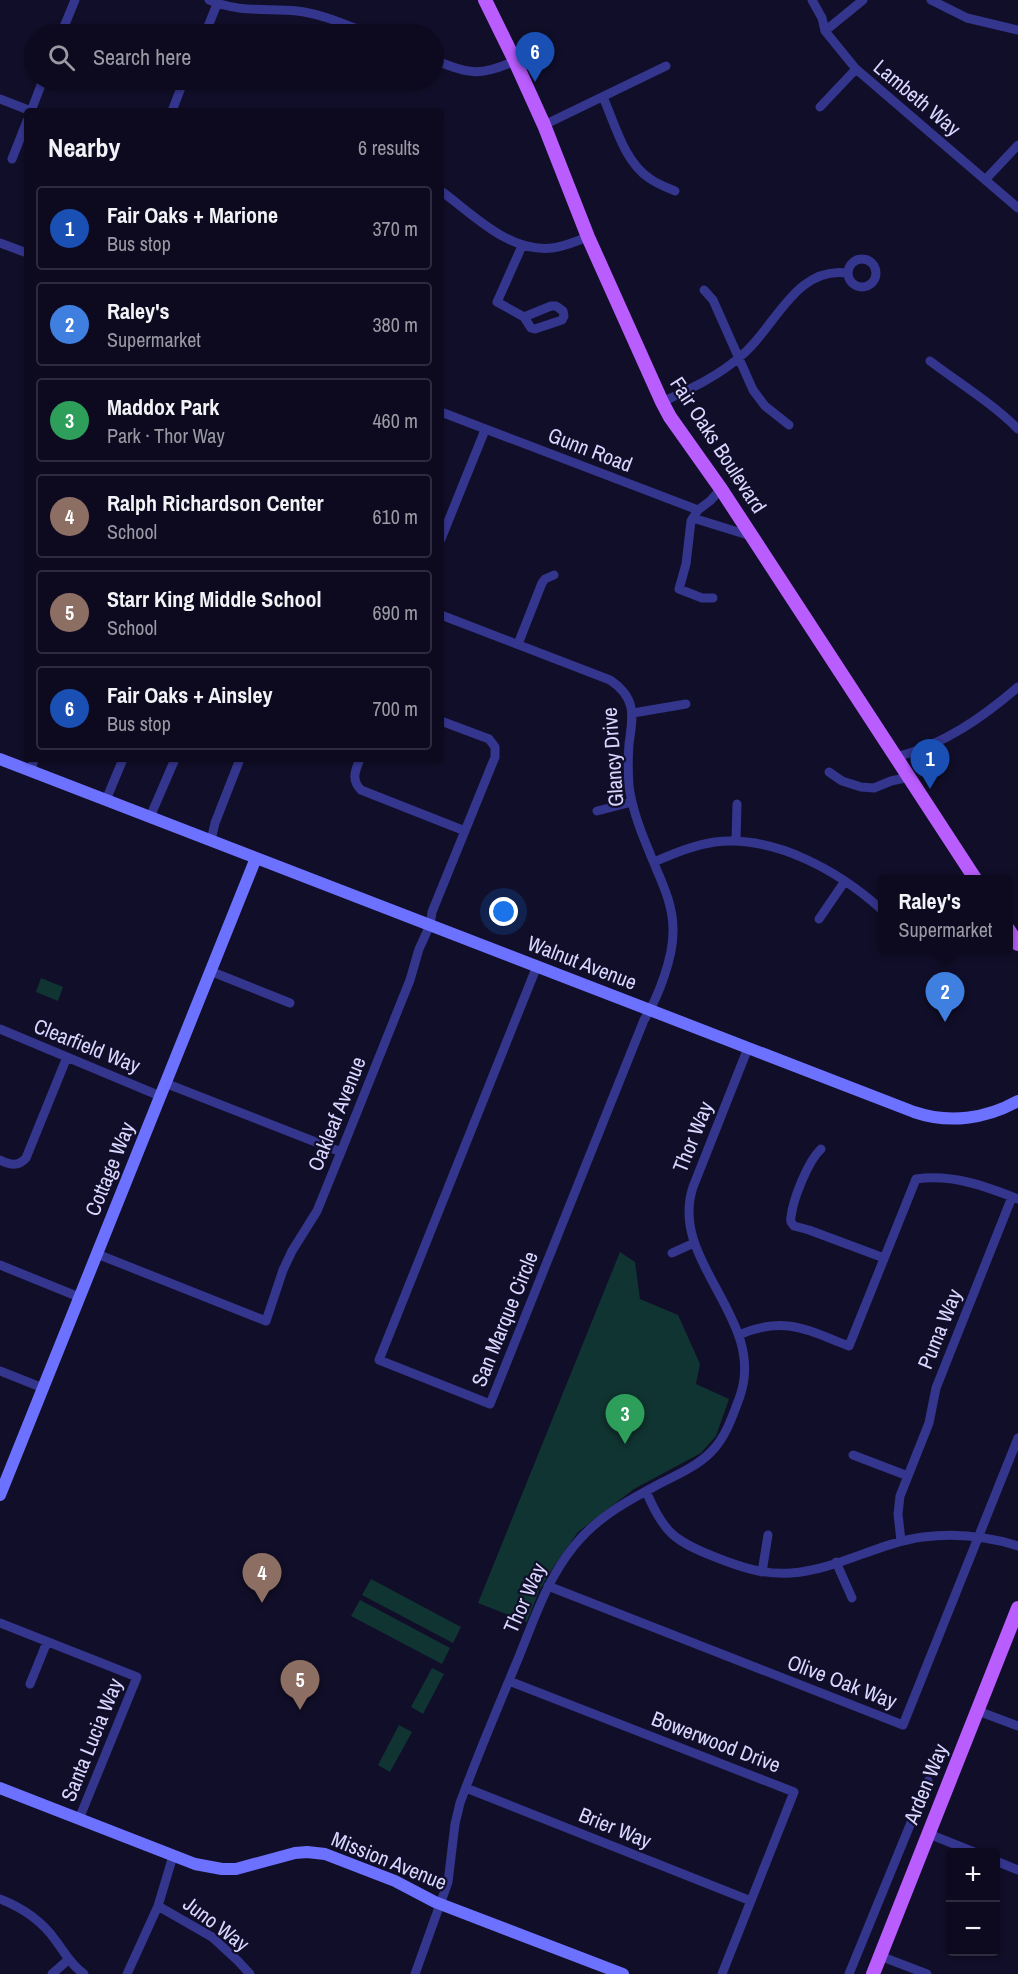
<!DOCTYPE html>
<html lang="en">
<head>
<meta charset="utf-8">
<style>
	:root { --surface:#0d0a1f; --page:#161328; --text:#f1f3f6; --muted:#9a9aa4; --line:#2d2b3d; --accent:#ea580c }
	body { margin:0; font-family:"Archivo Narrow",sans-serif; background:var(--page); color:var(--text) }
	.controls { position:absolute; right:18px; bottom:18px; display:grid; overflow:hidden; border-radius:6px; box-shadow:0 2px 4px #0004 }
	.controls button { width:54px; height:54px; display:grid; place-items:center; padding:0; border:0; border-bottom:2px solid var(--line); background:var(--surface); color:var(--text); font:30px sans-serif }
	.you { position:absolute; left:504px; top:912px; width:21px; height:21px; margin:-15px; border:4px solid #fff; border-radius:50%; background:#1a73e8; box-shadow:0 0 0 9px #1a73e833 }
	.badge { display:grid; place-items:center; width:39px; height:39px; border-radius:50%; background:var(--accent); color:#fff; font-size:20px; font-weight:700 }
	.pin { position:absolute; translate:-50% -50px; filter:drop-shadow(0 2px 3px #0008) }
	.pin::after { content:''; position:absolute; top:32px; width:21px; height:18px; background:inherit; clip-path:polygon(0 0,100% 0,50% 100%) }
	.popup { position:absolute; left:878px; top:875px; width:135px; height:78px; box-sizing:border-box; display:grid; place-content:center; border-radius:6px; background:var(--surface); filter:drop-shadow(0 2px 4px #0005); font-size:20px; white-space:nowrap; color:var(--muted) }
	.popup b { font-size:22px; color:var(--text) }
	.popup::after { content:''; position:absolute; left:50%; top:100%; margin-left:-12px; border:12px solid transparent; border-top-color:var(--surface) }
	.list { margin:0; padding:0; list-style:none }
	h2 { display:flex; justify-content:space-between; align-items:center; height:78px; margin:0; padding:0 24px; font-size:26px }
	h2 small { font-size:20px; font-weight:400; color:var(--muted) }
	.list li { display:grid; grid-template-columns:39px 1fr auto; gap:18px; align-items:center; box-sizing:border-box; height:84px; margin:0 12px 12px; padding:0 12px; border:2px solid var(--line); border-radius:6px }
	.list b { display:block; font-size:22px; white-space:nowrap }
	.list p { margin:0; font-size:20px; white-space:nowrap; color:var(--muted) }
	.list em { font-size:20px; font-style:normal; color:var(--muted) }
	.icon { flex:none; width:33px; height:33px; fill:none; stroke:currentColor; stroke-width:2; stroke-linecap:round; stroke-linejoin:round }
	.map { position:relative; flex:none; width:1018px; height:1974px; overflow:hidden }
	.search { position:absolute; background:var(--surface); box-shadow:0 2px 4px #0004; left:24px; top:24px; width:420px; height:66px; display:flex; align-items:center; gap:15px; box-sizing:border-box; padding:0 21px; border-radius:33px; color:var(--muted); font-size:22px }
	.panel { position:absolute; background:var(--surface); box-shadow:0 2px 4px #0004; left:24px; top:108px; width:420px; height:654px; border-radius:6px }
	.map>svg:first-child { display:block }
	.green { fill:#103431 }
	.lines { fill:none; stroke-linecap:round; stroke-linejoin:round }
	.street { stroke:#34358d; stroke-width:9 }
	.secondary { stroke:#6d71ff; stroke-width:12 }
	.primary { stroke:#ba5dff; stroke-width:14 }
	.labels { text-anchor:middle; stroke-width:4.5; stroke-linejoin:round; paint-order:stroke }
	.street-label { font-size:21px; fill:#d9d6ff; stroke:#110e29 }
</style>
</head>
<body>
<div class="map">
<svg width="1018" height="1974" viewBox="0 0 1018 1974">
	<rect width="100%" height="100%" fill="#110e29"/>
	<path class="green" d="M41,978L63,987L58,1001L36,992Z
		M620,1252L635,1262L640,1299L678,1315L700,1364L696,1384L729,1399L716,1436L701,1453L634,1489L578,1532L554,1566L539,1591L527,1622L478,1603Z
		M371,1579L461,1627L453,1643L362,1595Z
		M360,1600L450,1648L442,1664L351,1616Z
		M432,1668L444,1674L423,1714L411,1707Z
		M399,1725L412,1732L390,1772L378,1765Z"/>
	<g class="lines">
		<path class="street" d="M209,0C238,13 267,8 297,11C323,14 346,25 370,34
			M812,0L822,18L825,31L856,69L1018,208
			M931,0L967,18L1018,30
			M825,31L863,0
			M61,34L75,0
			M205,34L217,4
			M434,60C471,74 478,77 515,61
			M603,97C615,124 624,161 649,178C657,184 666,187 675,191
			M0,99L31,111
			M820,107L856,69
			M31,111L43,80
			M172,111L184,80
			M544,125L666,66
			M12,159L27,121
			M986,179L1018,145
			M441,191C473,214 509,253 552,248C564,247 576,241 588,237
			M0,243L27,253
			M522,246L497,302L524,317
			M848 273a14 14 0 1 1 28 0a14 14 0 1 1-28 0Z
			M704,290L713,300L753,390L765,406L789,425
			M551,306H556L563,311L564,316L562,320L535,329L531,328L524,317Z
			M930,361C959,383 992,403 1018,429
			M662,402C690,389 719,376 742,355C775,328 795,266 847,273
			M441,412L698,510L710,501L721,489
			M698,510L691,521L686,564L679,589L702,598H713
			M693,518L751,536
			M441,539L485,430
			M441,615L610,680C637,698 633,716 629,744C628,758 628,772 629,786C632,809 640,830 649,851C659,877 673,901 673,929C674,956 658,998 644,1020L490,1404L379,1360L537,966
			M518,644L542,583L545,579L554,575
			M633,713L686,704
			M896,757C943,745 982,718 1018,687
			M360,759C355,771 351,780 361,790L465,831
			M31,771L34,759
			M829,772L842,781L861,787L874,788L891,781L909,777
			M106,800L123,759
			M597,811L632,802
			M150,817L175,759
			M211,840L215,823L240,759
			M736,841L737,804
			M654,862C673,854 694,845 715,842C775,835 839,871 882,910
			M819,919L845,881
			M210,971L290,1003
			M0,1029L160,1096
			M165,1083L341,1152
			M821,1149C808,1161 793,1199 791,1217C790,1222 791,1222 794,1226L809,1230L884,1258
			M0,1160C10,1165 18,1167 26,1158L67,1057
			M672,1253L694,1243
			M97,1254L266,1321L283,1270L292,1251L317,1211L341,1152L410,980L419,949L430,925L432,912L495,757V747L489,739L441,721
			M0,1265L79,1297
			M739,1335C784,1315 807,1330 849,1346L916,1179C953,1174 985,1186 1018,1199
			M0,1371L43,1388
			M853,1455L908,1476
			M646,1491C663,1532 674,1541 715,1557C740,1567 764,1575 791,1573C836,1570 878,1543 923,1537C955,1533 987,1536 1018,1546
			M901,1541L898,1514L900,1496L929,1423L936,1388L1012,1197
			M836,1562L852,1598
			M762,1572L768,1535
			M548,1586L903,1725L1018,1438
			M0,1623L137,1677L79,1819
			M509,1681L794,1792L722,1974
			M30,1684L47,1642
			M978,1711L1018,1726
			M466,1788L751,1901
			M929,1834L974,1852
			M996,1861L1018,1870
			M0,1899C23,1908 42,1921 56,1941C65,1953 71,1965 84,1974
			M158,1906L212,1937L238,1961L250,1974
			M880,1956L927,1974
			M52,1974L68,1960
			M127,1974L158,1906L173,1856
			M415,1974L448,1882L455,1824L460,1803C478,1754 498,1707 518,1659C534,1620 547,1579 574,1546C597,1517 629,1500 661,1483C679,1474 697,1466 711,1452C726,1437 733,1415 740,1396C767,1319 668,1261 693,1187L748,1048
			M849,1974L928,1781"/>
		<path class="secondary" d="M0,759L914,1112C949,1124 986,1119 1018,1101
			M0,1495L256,858
			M0,1788L195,1864L222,1869H236L295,1853L307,1852L325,1854L395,1881L435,1902L623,1974"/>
		<path class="primary" d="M485,0L515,61L544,125L588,237L662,402L670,417L721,489L976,880
			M1008,929L1018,944
			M873,1974L1018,1608"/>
	</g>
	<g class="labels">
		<g class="street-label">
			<text transform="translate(917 98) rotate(40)" y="7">Lambeth Way</text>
			<text transform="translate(718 445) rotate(57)" y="7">Fair Oaks Boulevard</text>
			<text transform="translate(590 450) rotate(21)" y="7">Gunn Road</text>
			<text transform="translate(613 757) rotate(-94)" y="7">Glancy Drive</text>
			<text transform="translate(582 963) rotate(21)" y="7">Walnut Avenue</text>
			<text transform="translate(87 1046) rotate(22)" y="7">Clearfield Way</text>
			<text transform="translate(337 1114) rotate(-68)" y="7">Oakleaf Avenue</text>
			<text transform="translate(693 1137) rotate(-68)" y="7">Thor Way</text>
			<text transform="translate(110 1169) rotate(-68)" y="7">Cottage Way</text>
			<text transform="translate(505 1319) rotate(-68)" y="7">San Marque Circle</text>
			<text transform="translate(940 1329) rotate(-68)" y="7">Puma Way</text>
			<text transform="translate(525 1598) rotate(-66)" y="7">Thor Way</text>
			<text transform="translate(842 1682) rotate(21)" y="7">Olive Oak Way</text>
			<text transform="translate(92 1740) rotate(-68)" y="7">Santa Lucia Way</text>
			<text transform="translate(716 1742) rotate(21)" y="7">Bowerwood Drive</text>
			<text transform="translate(926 1784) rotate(-68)" y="7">Arden Way</text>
			<text transform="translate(615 1828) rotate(22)" y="7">Brier Way</text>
			<text transform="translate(389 1861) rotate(22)" y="7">Mission Avenue</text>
			<text transform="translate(216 1924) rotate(37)" y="7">Juno Way</text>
		</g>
	</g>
</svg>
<div class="controls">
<button>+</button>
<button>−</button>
</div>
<div class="you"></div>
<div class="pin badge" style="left:930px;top:789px;background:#1a4fb4">1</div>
<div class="pin badge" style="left:945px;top:1022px;background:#3f7fe0">2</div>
<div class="popup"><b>Raley's</b>Supermarket</div>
<div class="pin badge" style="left:625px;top:1444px;background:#2e9e5b">3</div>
<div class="pin badge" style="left:262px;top:1603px;background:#8d6e63">4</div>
<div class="pin badge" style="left:300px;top:1710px;background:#8d6e63">5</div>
<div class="pin badge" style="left:535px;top:82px;background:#1a4fb4">6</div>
<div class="search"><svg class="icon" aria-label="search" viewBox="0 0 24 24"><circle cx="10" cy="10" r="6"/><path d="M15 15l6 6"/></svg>Search here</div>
<section class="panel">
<h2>Nearby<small>6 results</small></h2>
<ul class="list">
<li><span class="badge" style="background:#1a4fb4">1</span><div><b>Fair Oaks + Marione</b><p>Bus stop</p></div><em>370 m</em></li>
<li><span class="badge" style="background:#3f7fe0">2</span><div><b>Raley's</b><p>Supermarket</p></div><em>380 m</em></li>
<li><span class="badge" style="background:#2e9e5b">3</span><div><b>Maddox Park</b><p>Park · Thor Way</p></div><em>460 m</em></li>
<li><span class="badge" style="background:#8d6e63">4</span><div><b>Ralph Richardson Center</b><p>School</p></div><em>610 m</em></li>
<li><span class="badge" style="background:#8d6e63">5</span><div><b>Starr King Middle School</b><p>School</p></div><em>690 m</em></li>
<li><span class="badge" style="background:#1a4fb4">6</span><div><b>Fair Oaks + Ainsley</b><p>Bus stop</p></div><em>700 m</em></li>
</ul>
</section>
</div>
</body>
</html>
